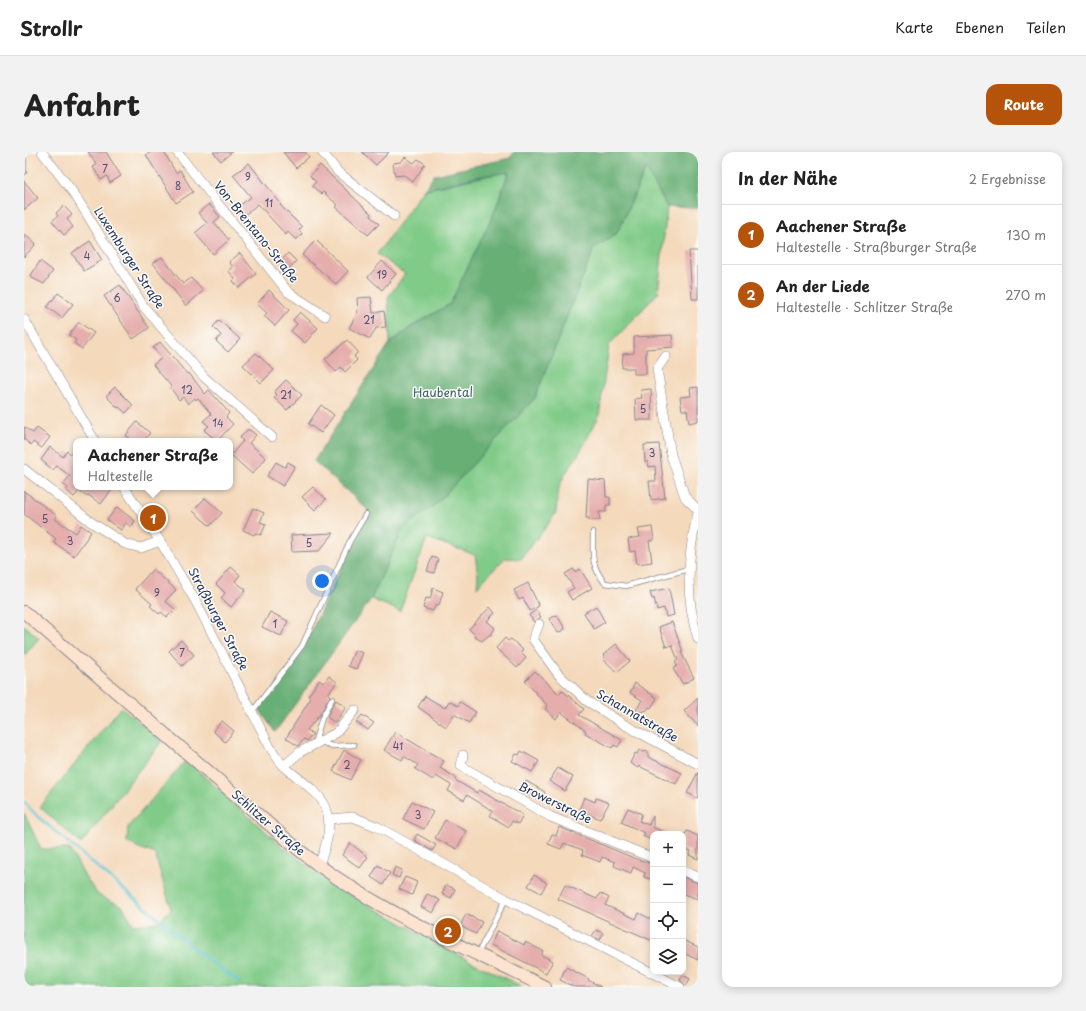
<!DOCTYPE html>
<html lang="de">
<head>
<meta charset="utf-8">
<style>
	:root { --surface:#fff; --page:#f2f2f2; --text:#222; --muted:#767676; --line:#e0e0e0; --accent:#b45309 }
	body { margin:0; font-family:"Playpen Sans",sans-serif; background:var(--page); color:var(--text) }
	.controls { position:absolute; right:12px; bottom:12px; display:grid; overflow:hidden; border-radius:8px; box-shadow:0 2px 10px #0003 }
	.controls button { width:36px; height:36px; display:grid; place-items:center; padding:0; border:0; border-bottom:1px solid var(--line); background:var(--surface); color:var(--text); font:20px sans-serif }
	.you { position:absolute; left:298px; top:429px; width:14px; height:14px; margin:-10px; border:3px solid #fff; border-radius:50%; background:#1a73e8; box-shadow:0 0 0 6px #1a73e833 }
	.badge { display:grid; place-items:center; width:26px; height:26px; border-radius:50%; background:var(--accent); color:#fff; font-size:13px; font-weight:700 }
	.pin { position:absolute; translate:-50% -50%; border:2px solid #fff; box-shadow:0 1px 4px #0006 }
	.popup { position:absolute; left:49px; top:286px; width:160px; height:52px; box-sizing:border-box; display:grid; place-content:center; border-radius:8px; background:var(--surface); filter:drop-shadow(0 1px 3px #0005); font-size:13px; white-space:nowrap; color:var(--muted) }
	.popup b { font-size:15px; color:var(--text) }
	.popup::after { content:''; position:absolute; left:50%; top:100%; margin-left:-8px; border:8px solid transparent; border-top-color:var(--surface) }
	.list { margin:0; padding:0; list-style:none }
	h2 { display:flex; justify-content:space-between; align-items:center; height:52px; margin:0; padding:0 16px; font-size:17px }
	h2 small { font-size:13px; font-weight:400; color:var(--muted) }
	.list li { display:grid; grid-template-columns:26px 1fr auto; gap:12px; align-items:center; box-sizing:border-box; height:60px; padding:0 16px; border-top:1px solid var(--line) }
	.list b { display:block; font-size:15px; white-space:nowrap }
	.list p { margin:0; font-size:13px; white-space:nowrap; color:var(--muted) }
	.list em { font-size:13px; font-style:normal; color:var(--muted) }
	.icon { flex:none; width:22px; height:22px; fill:none; stroke:currentColor; stroke-width:2; stroke-linecap:round; stroke-linejoin:round }
	.map { position:relative; flex:none; width:674px; height:835px; overflow:hidden; border-radius:12px }
	header { display:flex; align-items:center; gap:24px; box-sizing:border-box; height:56px; padding:0 20px; background:var(--surface); border-bottom:1px solid var(--line) }
	header strong { font-size:19px }
	nav { display:flex; gap:22px; margin-inline-start:auto; font-size:14px }
	.intro { display:flex; align-items:center; justify-content:space-between; box-sizing:border-box; height:96px; padding:0 24px }
	h1 { margin:0; font-size:28px }
	.button { padding:10px 18px; border-radius:12px; background:var(--accent); color:#fff; font-size:14px; font-weight:700 }
	main { display:flex; gap:24px; padding:0 24px }
	aside { flex:1; background:var(--surface); border-radius:12px; box-shadow:0 2px 10px #0003 }
	.map>svg:first-child { display:block }
	.green { fill:#81cb88; stroke:#4e7d73 }
	.forest { fill:#68af74; stroke:#426f69 }
	.lines { fill:none; stroke-linecap:round; stroke-linejoin:round }
	.stream { stroke:#5bc4d8; stroke-width:2.5 }
	.building { fill:#e5adac }
	.service-casing { stroke:#88848c; stroke-width:6 }
	.minor-casing { stroke:#88848c; stroke-width:10 }
	.secondary-casing { stroke:#88848c; stroke-width:14 }
	.service { stroke:#fff; stroke-width:4.5 }
	.minor { stroke:#fff; stroke-width:9 }
	.secondary { stroke:#fde4d1; stroke-width:12 }
	.labels { text-anchor:middle; stroke-width:3; stroke-linejoin:round; paint-order:stroke }
	.number-label { font-size:10px; fill:#4e4e72 }
	.street-label { font-size:12px; fill:#1b2f5e; stroke:#fdfcf7 }
	.park-label { font-size:12px; fill:#3a5e6b; stroke:#fdfcf7 }
</style>
</head>
<body>
<header>
<strong>Strollr</strong>
<nav><a>Karte</a><a>Ebenen</a><a>Teilen</a></nav>
</header>
<div class="intro"><h1>Anfahrt</h1><a class="button">Route</a></div>
<main>
<div class="map">
<svg width="674" height="835" viewBox="0 0 674 835">
	<rect width="100%" height="100%" fill="#fdfcf7"/>
	<filter id="ink" filterUnits="userSpaceOnUse"><feTurbulence type="fractalNoise" baseFrequency=".025" numOctaves="2"/><feDisplacementMap in="SourceGraphic" scale="8" xChannelSelector="R" yChannelSelector="G"/><feConvolveMatrix kernelMatrix="1 2 1 2 8 2 1 2 1" color-interpolation-filters="sRGB"/></filter>
	<filter id="wash" filterUnits="userSpaceOnUse"><feTurbulence type="fractalNoise" baseFrequency=".012" numOctaves="4" result="noise"/><feDisplacementMap in="SourceGraphic" scale="16" xChannelSelector="R" yChannelSelector="G"/><feGaussianBlur stdDeviation="0.9" result="paint"/><feColorMatrix in="noise" values="0 0 0 0 0 0 0 0 0 0 0 0 0 0 0 0 0 1.4 0 .05"/><feComposite in="paint" operator="in"/></filter>
	<g filter="url(#wash)">
		<rect width="100%" height="100%" fill="#f4d9bb"/>
		<path class="green" d="M623,15L643,55L634,141L585,193L575,264L556,300L541,322L535,335L532,360L528,367L497,407L481,406L453,435L454,424L451,403L403,386L376,459L347,447L379,377L412,352L511,246L570,96L593,81Z
			M485,19L470,61L426,152L390,173L366,191L364,145L381,122L353,102L399,38Z
			M0,473L15,486L0,504Z
			M97,555L138,589L57,692L16,655Z
			M162,608L259,695L314,736L444,808L499,835H0V661L17,697H46L61,725L74,743L98,754L110,773L134,770L147,757L131,702L103,691L104,675Z"/>
		<path class="forest" d="M490,0H674V56L643,55L622,16L593,81L570,96L511,246L412,352L379,377L347,447L251,580L235,557L277,501L344,358L290,309L366,191L390,173L426,152L470,61L485,20L453,25L399,38L410,23L486,6Z"/>
		<g class="lines">
			<path class="stream" d="M0,650L14,665L179,804L215,830"/>
		</g>
		<g id="blocks">
			<path class="building" d="M64,0H82L97,24L86,31L83,24L77,28L69,15L73,13Z
				M128,0H140L152,21L156,18L169,40L152,51L122,3Z
				M189,0H208L197,9Z
				M259,0H281L285,5L272,16Z
				M338,0H365L352,13Z
				M381,5L390,11L394,7L401,12L389,30L380,23L371,24L369,11L377,10Z
				M225,11L257,52L256,53L278,75L275,78L278,82L272,88L264,80L262,83L234,52L218,65L211,57L227,45L209,23Z
				M296,13L347,62L346,64L355,72L344,83L312,55L314,53L299,40L297,42L288,34L292,30L286,24Z
				M0,29L14,46L0,58Z
				M185,52L196,65L190,70L205,88L189,102L171,81L183,71L174,61Z
				M40,54L48,63L43,67L49,75L40,83L28,69L34,64L32,61Z
				M0,82L12,92L0,105Z
				M292,88L324,119L312,132L278,103Z
				M66,89L78,108L60,119L48,101Z
				M665,99H674V147H668Z
				M216,101L232,122L215,136L209,129L211,127L205,119L209,115L205,110Z
				M264,101L272,109L265,117L257,109Z
				M138,105L159,132L167,126L179,139L162,154L129,111Z
				M16,109L29,119L20,132L6,125Z
				M358,109L372,122L358,138L344,125Z
				M96,133L125,176L109,187L80,144Z
				M245,138L265,158L251,174L240,164L243,161L233,152Z
				M34,141L49,152L38,166L23,155Z
				M347,145L349,161L360,159L362,175L352,176L346,187L325,176L334,160L333,146Z
				M276,160L294,176L281,191L267,179L273,172L269,168Z
				M195,168L216,187L204,200L192,189L197,183L189,175Z
				M55,170L70,181L58,197L50,191L52,188L45,183Z
				M648,183L649,195L622,197V222H610V216H598L599,202L610,201V185Z
				M323,188L334,200L330,204L333,208L321,220L317,215L312,220L301,207Z
				M136,190L163,222L165,221L181,242L185,238L205,261L202,265L209,272L193,289L180,278L185,274L179,269L187,262L174,246L172,248L171,246L164,252L159,245L155,248L146,235L147,234L129,213L138,206L129,196Z
				M232,201L250,218L237,231L219,213Z
				M262,228L278,243L263,258L250,246L253,243L250,240Z
				M91,235L109,253L102,261L95,255L94,256L82,244Z
				M674,235V269L665,271L663,258H658L656,245L667,244L666,236Z
				M627,237L628,268H612L611,247L618,246L617,238Z
				M297,253L310,263L297,281L284,272Z
				M113,270L126,281L119,289H109L102,283Z
				M0,275L9,281L13,276L26,285L18,296L9,290L7,293L0,287Z
				M223,278H226L232,283L225,291L242,306L228,322L207,303L219,289L216,286Z
				M635,292L641,346L627,348L625,329H632L631,314L625,315L624,310H621L620,293Z
				M26,295L39,305L43,299L52,306V335H90L77,352L64,343L62,344L55,339L50,345L42,338L44,336L39,332L46,324L33,314L29,318L17,308Z
				M252,310L261,315L264,310L271,314L259,334L243,324Z
				M564,327L581,329L582,345H586V353H582V360H575L576,368H565V366H562Z
				M289,335L302,347L291,358L278,345Z
				M0,339L33,364L31,367L52,381L57,373L67,380L50,404L29,390L32,387L0,362Z
				M181,346L198,361L186,374L169,359Z
				M93,355L111,369L107,375L102,371L97,378L83,368Z
				M229,356L240,361L236,370L242,372L237,383L231,381L230,383L219,378Z
				M628,375L630,388L625,389L628,410L613,412L611,399L606,400L604,387L616,385L614,377Z
				M310,381L295,399L268,400L267,383Z
				M408,405L414,407L410,421L403,419Z
				M207,415L216,423L211,429L222,438L207,455L197,446L201,441L192,432Z
				M129,417L152,438L141,449L151,457L143,465L137,460L135,462L126,454L128,452L111,437Z
				M549,417L551,420L556,417L568,436L548,448L543,440L550,436L541,422Z
				M504,431L515,454L506,459L499,446L495,448L490,438Z
				M409,436L419,440L415,453L412,452L409,459L399,456L402,446L406,447Z
				M645,436L650,463L642,465L640,456L633,458L630,446L628,447L626,440Z
				M572,454L581,470L570,477L560,461Z
				M466,455L471,461L463,469L471,476L467,483H465L458,489L450,485L451,483L445,477Z
				M512,458L517,465L510,470L505,463Z
				M246,460L264,469L257,484L238,475Z
				M533,463L541,477L534,481L525,467Z
				M648,470L659,500H657L670,526L659,532L649,517L653,514L651,510L654,508L648,493L642,495L635,475Z
				M481,486L484,489L487,487L499,498L497,501L502,506L493,516L472,496Z
				M157,488L170,503L158,514L145,499Z
				M592,492L606,509L593,520L579,507L581,505L579,503Z
				M331,498L339,501L332,517L324,514Z
				M511,519L535,542L538,538L560,557L555,563L598,588L594,595L590,593L588,596L561,581L562,579L537,560L532,567L521,557L524,554L501,529Z
				M305,524L313,530L304,542L306,544L297,561L283,578L289,582L283,589L280,587L274,594L262,586L287,546L284,544L295,528L300,531Z
				M611,531L633,546L627,556L625,555L623,558L610,562L618,548L606,541Z
				M401,544L421,556L425,549L434,554L436,550L452,560L445,571L430,562L422,575L394,555Z
				M674,546V574L660,559Z
				M312,548L322,555L311,571L303,565Z
				M338,563L350,571L344,578L332,570Z
				M198,569L210,579L201,590L189,579Z
				M371,580L420,609L416,616L432,626L431,628L453,641L455,638L499,663L494,672L488,669L485,675L466,664L469,659L443,643L440,648L424,639L427,633L412,624L409,628L391,617L394,613L380,604L378,608L360,598Z
				M320,598L337,608L326,628L309,619Z
				M615,598L620,600L624,599V605L658,621L652,632L615,614L614,616L606,611L611,601L613,602Z
				M497,599L515,609L508,620L488,609L492,602L495,603Z
				M534,616L549,625L541,639L525,629Z
				M674,620V646L663,641Z
				M502,629L521,640L517,647L498,636Z
				M560,645L571,650L572,646L585,651L576,667L555,658Z
				M388,649L409,660L400,677L379,667Z
				M604,656L618,662L615,669L625,673L629,664V675L643,682H629V689L619,684L621,681L597,670Z
				M421,668L442,679L433,697L411,686Z
				M535,675L612,707L629,712V728L620,725L621,721L609,715L607,721L590,714L591,710L578,705L576,710L558,703L559,698L540,691L537,697L524,692L528,682L532,684Z
				M663,679L674,684V707L665,703L667,699L659,696V682L661,683Z
				M393,682L412,693L408,699L390,688Z
				M326,691L344,705L336,716L318,703Z
				M354,713L366,721L359,733L347,725Z
				M371,715L378,718L375,726L368,723Z
				M510,723L523,731L517,741L504,734Z
				M381,725L393,730L388,743L375,737Z
				M659,725L674,731V747L659,742Z
				M422,733L431,737L427,746L418,742Z
				M541,733L573,747L576,741L585,746L581,753L612,767L615,761L629,768V789L534,747Z
				M403,742L416,748L409,761L397,755Z
				M442,762L458,770L452,782L436,774Z
				M572,778L579,781L576,788L568,784Z
				M473,779L500,793L501,790L519,799L517,803L529,809L522,821L467,793Z
				M659,788L674,795V808L659,801Z
				M542,815L565,827L564,828L577,835H550L536,828Z
				M659,823L666,827L662,834L656,828Z"/>
		</g>
	</g>
	<g filter="url(#ink)">
		<use href="#blocks" fill-opacity="0" stroke="#88848c" stroke-width="1"/>
		<g class="lines">
			<defs>
				<path id="service" d="M0,6V20
					M569,380C569,402 566,413 581,431L602,434L664,417
					M228,560L278,494L326,389L342,362
					M297,590L308,594L330,593
					M290,592L298,566L308,547
					M454,801L482,747"/>
				<path id="minor" d="M18,0L51,43L120,155L180,225L248,285
					M153,0L264,140L301,164
					M298,0L314,20L370,64
					M0,167L71,289
					M642,204L633,217L647,303L661,345L674,358
					M0,317L67,370L101,392L117,396L136,389
					M100,335L136,389L172,450L246,595C251,602 255,610 261,615C287,638 312,647 303,687C301,696 299,706 293,714
					M674,361C663,403 661,445 674,487
					M515,472L509,487L534,522L563,549L601,573L674,612
					M439,603L437,614L527,665L629,706
					M260,614L276,600L312,581L331,558
					M305,667L329,665L354,675L482,747L656,835
					M659,719L674,725"/>
				<path id="secondary" d="M0,460L269,693C344,756 435,792 521,835"/>
			</defs>
			<use href="#service" class="service-casing"/>
			<use href="#minor" class="minor-casing"/>
			<use href="#secondary" class="secondary-casing"/>
			<use href="#service" class="service"/>
			<use href="#minor" class="minor"/>
			<use href="#secondary" class="secondary"/>
		</g>
	</g>
	<g class="labels">
		<g class="number-label">
			<text x="81" y="21">7</text>
			<text x="224" y="29">9</text>
			<text x="154" y="38">8</text>
			<text x="245" y="55">11</text>
			<text x="63" y="108">4</text>
			<text x="358" y="127">19</text>
			<text x="93" y="150">6</text>
			<text x="345" y="172">21</text>
			<text x="163" y="242">12</text>
			<text x="262" y="247">21</text>
			<text x="619" y="261">5</text>
			<text x="194" y="275">14</text>
			<text x="628" y="305">3</text>
			<text x="21" y="371">5</text>
			<text x="46" y="393">3</text>
			<text x="285" y="395">5</text>
			<text x="133" y="445">9</text>
			<text x="251" y="476">1</text>
			<text x="158" y="505">7</text>
			<text x="374" y="598">41</text>
			<text x="323" y="617">2</text>
			<text x="394" y="667">3</text>
		</g>
		<g class="street-label">
			<text transform="translate(232 80) rotate(51)" y="4">Von-Brentano-Straße</text>
			<text transform="translate(105 106) rotate(57)" y="4">Luxemburger Straße</text>
			<text transform="translate(194 467) rotate(62)" y="4">Straßburger Straße</text>
			<text transform="translate(613 564) rotate(30)" y="4">Schannatstraße</text>
			<text transform="translate(531 651) rotate(26)" y="4">Browerstraße</text>
			<text transform="translate(244 671) rotate(41)" y="4">Schlitzer Straße</text>
		</g>
		<g class="park-label">
			<text x="419" y="245">Haubental</text>
		</g>
	</g>
</svg>
<div class="controls">
<button>+</button>
<button>−</button>
<button><svg class="icon" aria-label="locate" viewBox="0 0 24 24"><circle cx="12" cy="12" r="6"/><path d="M12 2v4M12 18v4M2 12h4M18 12h4"/></svg></button>
<button><svg class="icon" aria-label="layers" viewBox="0 0 24 24"><path d="M12 4l9 5-9 5-9-5zM3 14l9 5 9-5"/></svg></button>
</div>
<div class="you"></div>
<div class="pin badge" style="left:129px;top:366px">1</div>
<div class="popup"><b>Aachener Straße</b>Haltestelle</div>
<div class="pin badge" style="left:424px;top:779px">2</div>
</div>
<aside>
<h2>In der Nähe<small>2 Ergebnisse</small></h2>
<ul class="list">
<li><span class="badge">1</span><div><b>Aachener Straße</b><p>Haltestelle · Straßburger Straße</p></div><em>130 m</em></li>
<li><span class="badge">2</span><div><b>An der Liede</b><p>Haltestelle · Schlitzer Straße</p></div><em>270 m</em></li>
</ul>
</aside>
</main>
</body>
</html>
